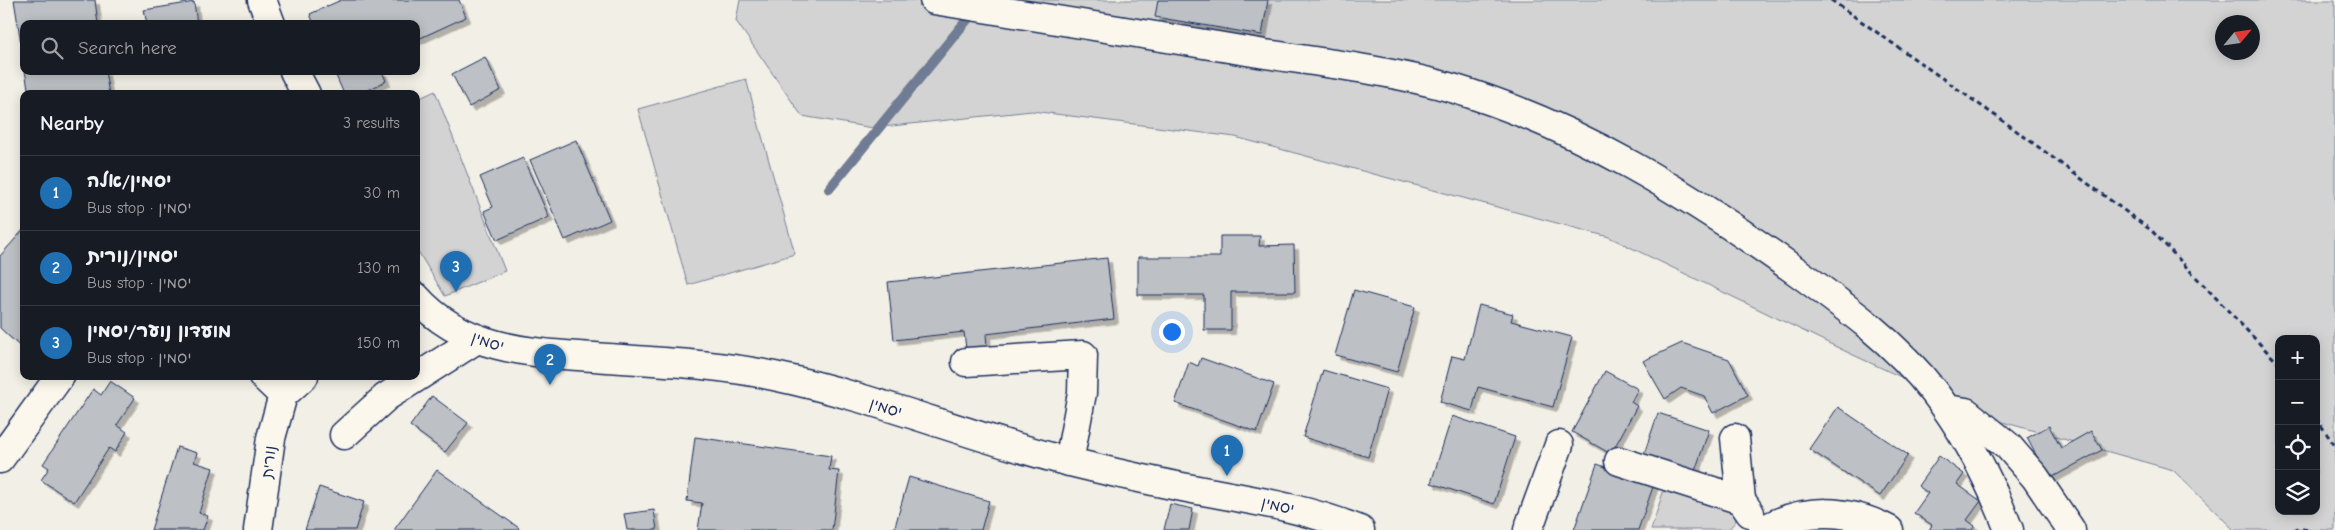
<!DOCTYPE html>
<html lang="en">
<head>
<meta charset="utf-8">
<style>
	:root { --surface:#171b24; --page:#242831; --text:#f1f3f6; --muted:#9ea1a6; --line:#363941; --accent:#1f6fb2 }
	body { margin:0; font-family:"Comic Neue","Playpen Sans Hebrew",sans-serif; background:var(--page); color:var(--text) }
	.controls { position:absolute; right:15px; bottom:15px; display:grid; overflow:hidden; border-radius:10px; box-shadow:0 2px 12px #0003 }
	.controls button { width:45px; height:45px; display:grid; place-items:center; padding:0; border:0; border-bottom:1px solid var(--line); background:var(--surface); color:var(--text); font:25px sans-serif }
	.compass { position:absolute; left:2215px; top:15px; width:45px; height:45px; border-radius:50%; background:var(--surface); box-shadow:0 2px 12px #0003; rotate:61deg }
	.you { position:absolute; left:1171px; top:331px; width:18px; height:18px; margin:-12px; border:4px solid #fff; border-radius:50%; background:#1a73e8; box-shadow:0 0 0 8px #1a73e833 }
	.badge { display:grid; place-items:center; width:32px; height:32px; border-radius:50%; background:var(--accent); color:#fff; font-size:16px; font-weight:700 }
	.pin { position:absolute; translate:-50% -41px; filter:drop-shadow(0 1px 2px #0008) }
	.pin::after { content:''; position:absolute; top:26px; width:18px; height:15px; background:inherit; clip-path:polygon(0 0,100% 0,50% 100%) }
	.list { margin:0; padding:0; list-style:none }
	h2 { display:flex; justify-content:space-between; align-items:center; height:65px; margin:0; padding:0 20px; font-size:21px }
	h2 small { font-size:16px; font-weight:400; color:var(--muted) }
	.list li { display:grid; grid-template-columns:32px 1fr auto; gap:15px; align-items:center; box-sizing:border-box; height:75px; padding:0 20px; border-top:1px solid var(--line) }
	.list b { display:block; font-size:19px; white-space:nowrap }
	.list p { margin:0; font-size:16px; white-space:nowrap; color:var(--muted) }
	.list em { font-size:16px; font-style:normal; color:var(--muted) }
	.icon { flex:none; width:28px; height:28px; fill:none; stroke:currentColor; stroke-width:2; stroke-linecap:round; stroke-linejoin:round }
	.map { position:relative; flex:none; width:2335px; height:530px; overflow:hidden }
	.search { position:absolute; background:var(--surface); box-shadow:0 2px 12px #0003; left:20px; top:20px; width:400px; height:55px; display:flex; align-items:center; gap:12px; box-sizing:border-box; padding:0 18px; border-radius:10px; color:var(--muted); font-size:19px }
	.panel { position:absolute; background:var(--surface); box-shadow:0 2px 12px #0003; left:20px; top:90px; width:400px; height:290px; border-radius:10px }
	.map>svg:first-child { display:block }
	.green { fill:#d2d3d2; stroke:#768198; fill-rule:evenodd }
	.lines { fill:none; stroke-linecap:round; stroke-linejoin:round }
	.stream { stroke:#707b93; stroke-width:10 }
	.building { fill:#bdc0c4; stroke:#1b2f5e; filter:url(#shadow) }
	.minor-casing { stroke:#1b2f5e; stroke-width:31 }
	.path { stroke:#1b2f5e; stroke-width:3; stroke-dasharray:5 4; stroke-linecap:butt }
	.minor { stroke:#fbf7ec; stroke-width:28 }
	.labels { text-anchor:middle; stroke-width:4; stroke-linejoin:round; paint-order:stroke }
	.street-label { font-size:16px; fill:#1b2f5e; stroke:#fbf7ec }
</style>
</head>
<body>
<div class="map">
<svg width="2335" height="530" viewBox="0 0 2335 530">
	<defs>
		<filter id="shadow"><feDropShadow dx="4.5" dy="4.5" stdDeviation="0" flood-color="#0004"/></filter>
	</defs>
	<rect width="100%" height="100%" fill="#f2efe6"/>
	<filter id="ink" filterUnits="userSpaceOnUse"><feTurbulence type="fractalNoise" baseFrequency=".02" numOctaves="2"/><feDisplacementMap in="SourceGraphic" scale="10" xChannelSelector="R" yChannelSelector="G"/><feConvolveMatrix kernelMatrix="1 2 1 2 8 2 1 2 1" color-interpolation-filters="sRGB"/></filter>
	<g filter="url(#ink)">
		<path class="green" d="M740,0H2335V530H2234L2173,470L1992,419L1849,353L1609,237L1235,137L1032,111L873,128L802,116L736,21ZM2222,22H2252V52H2222ZM2279,339H2316V511H2279Z
			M746,79L795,254L688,285L638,109Z
			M435,91L505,271L445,296L416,248V100Z
			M1664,489L1733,508L1736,521L1728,530H1651Z"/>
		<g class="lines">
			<path class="stream" d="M829,189L975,10"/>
		</g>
		<path class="building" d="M14,0H95L98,24H24V62Z
			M341,0H459L466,17L416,40V24H314L310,14Z
			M1158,0H1268L1262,35L1155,17Z
			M194,2L197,24H147L144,10Z
			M485,57L501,90L469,107L452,74Z
			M25,71H105L109,94H29Z
			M334,71H382L386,81L360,94H344Z
			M576,140L610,220L565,240L530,160Z
			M523,158L549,217L497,240L484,211L493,207L480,177Z
			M24,229V350L0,328V256Z
			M1220,236H1260L1259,246L1294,245L1295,292H1231V330H1204V295H1138V257H1220Z
			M1107,258L1114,319L986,334L987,347L966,349L964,332L894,340L888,282Z
			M1354,290L1415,307L1397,372L1335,355Z
			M1479,305L1513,314L1511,321L1572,337L1553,407L1478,387L1472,411L1440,402L1452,356L1465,359Z
			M1682,343L1729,359L1748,395L1713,413L1704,396L1681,388L1665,399L1643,361Z
			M1201,358L1274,384L1257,432L1175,403L1189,362L1198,366Z
			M1323,370L1387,389L1368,457L1303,437Z
			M1605,371L1638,389L1631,402L1637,406L1611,454L1572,432Z
			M110,381L135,398L117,425L127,432L115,452L109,448L74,502L41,480L49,468L43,464L93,389L101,395Z
			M432,396L468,423L445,452L410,426Z
			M1838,407L1908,455L1880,496L1809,449Z
			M1658,413L1709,430L1694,474L1643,457Z
			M1452,416L1515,437L1494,504L1431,483Z
			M2049,426L2061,448L2091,431L2102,450L2049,479L2027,438Z
			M695,437L831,456L829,470L839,471L832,530H698L702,503L687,501Z
			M177,447L197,453L194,462L213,468L199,513L208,516L203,530H151Z
			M1939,456L1964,474L1957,484L1981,501L1967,520L1975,526L1972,530H1929L1932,525L1914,513L1928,493L1918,486Z
			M1597,464L1654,484L1638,530H1574Z
			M437,470L519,528L517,530H394Z
			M909,477L989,501L981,530H894Z
			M319,487L364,502L355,530H305Z
			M1170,504L1193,509L1189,530H1164Z
			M654,510L657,530H627L624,514Z"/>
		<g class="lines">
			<defs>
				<path id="minor" d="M262,0L271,24
					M934,0C1043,18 1151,35 1259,53C1323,63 1389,70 1452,88C1577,125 1691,196 1796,271C1846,307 1896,343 1934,392C1966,433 1990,481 2009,530
					M294,71L306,94
					M416,297C465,353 539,353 607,358C663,362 719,364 774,376C870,396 963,434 1058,459C1106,471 1154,482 1203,491C1257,501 1308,509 1360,530
					M966,362L1083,355L1082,393L1069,462
					M283,395L304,376
					M1947,409L1966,412L2008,446L2035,477L2071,530
					M344,435L386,397L477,339
					M1735,438L1741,500L1750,513
					M0,459L60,376
					M1619,461L1741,500
					M258,530L271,438L283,395L263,376
					M1528,530L1559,445
					M1763,530C1804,507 1848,508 1889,530"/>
			</defs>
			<use href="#minor" class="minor-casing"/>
			<path class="path" d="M1831,0L2010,126L2152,231L2279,364
				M2316,418L2335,446
				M2294,530L2300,527L2309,530"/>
			<use href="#minor" class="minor"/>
		</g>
	</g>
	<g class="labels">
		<g class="street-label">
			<text transform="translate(488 341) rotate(18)" y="6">יסמין</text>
			<text transform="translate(886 407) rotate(17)" y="6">יסמין</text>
			<text transform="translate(268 462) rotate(-84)" y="6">נורית</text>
			<text transform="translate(1278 505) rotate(13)" y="6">יסמין</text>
		</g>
	</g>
</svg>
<div class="controls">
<button>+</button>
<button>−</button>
<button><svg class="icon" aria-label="locate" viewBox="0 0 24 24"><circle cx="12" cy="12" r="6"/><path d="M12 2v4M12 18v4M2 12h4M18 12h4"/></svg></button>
<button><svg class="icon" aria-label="layers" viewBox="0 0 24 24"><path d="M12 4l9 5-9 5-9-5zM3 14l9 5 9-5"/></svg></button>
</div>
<svg class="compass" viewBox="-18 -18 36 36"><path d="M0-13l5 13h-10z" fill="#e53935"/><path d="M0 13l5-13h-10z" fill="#9ea1a6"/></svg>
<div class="you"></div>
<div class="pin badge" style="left:1227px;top:476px">1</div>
<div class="pin badge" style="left:550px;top:385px">2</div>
<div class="pin badge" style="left:456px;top:292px">3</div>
<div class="search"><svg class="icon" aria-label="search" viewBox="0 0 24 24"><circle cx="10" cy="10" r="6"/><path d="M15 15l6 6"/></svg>Search here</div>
<section class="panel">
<h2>Nearby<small>3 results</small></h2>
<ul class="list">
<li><span class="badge">1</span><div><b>יסמין/אלה</b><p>Bus stop · יסמין</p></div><em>30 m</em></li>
<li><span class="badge">2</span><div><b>יסמין/נורית</b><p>Bus stop · יסמין</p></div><em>130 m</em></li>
<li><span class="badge">3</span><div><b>מועדון נוער/יסמין</b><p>Bus stop · יסמין</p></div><em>150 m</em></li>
</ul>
</section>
</div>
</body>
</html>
